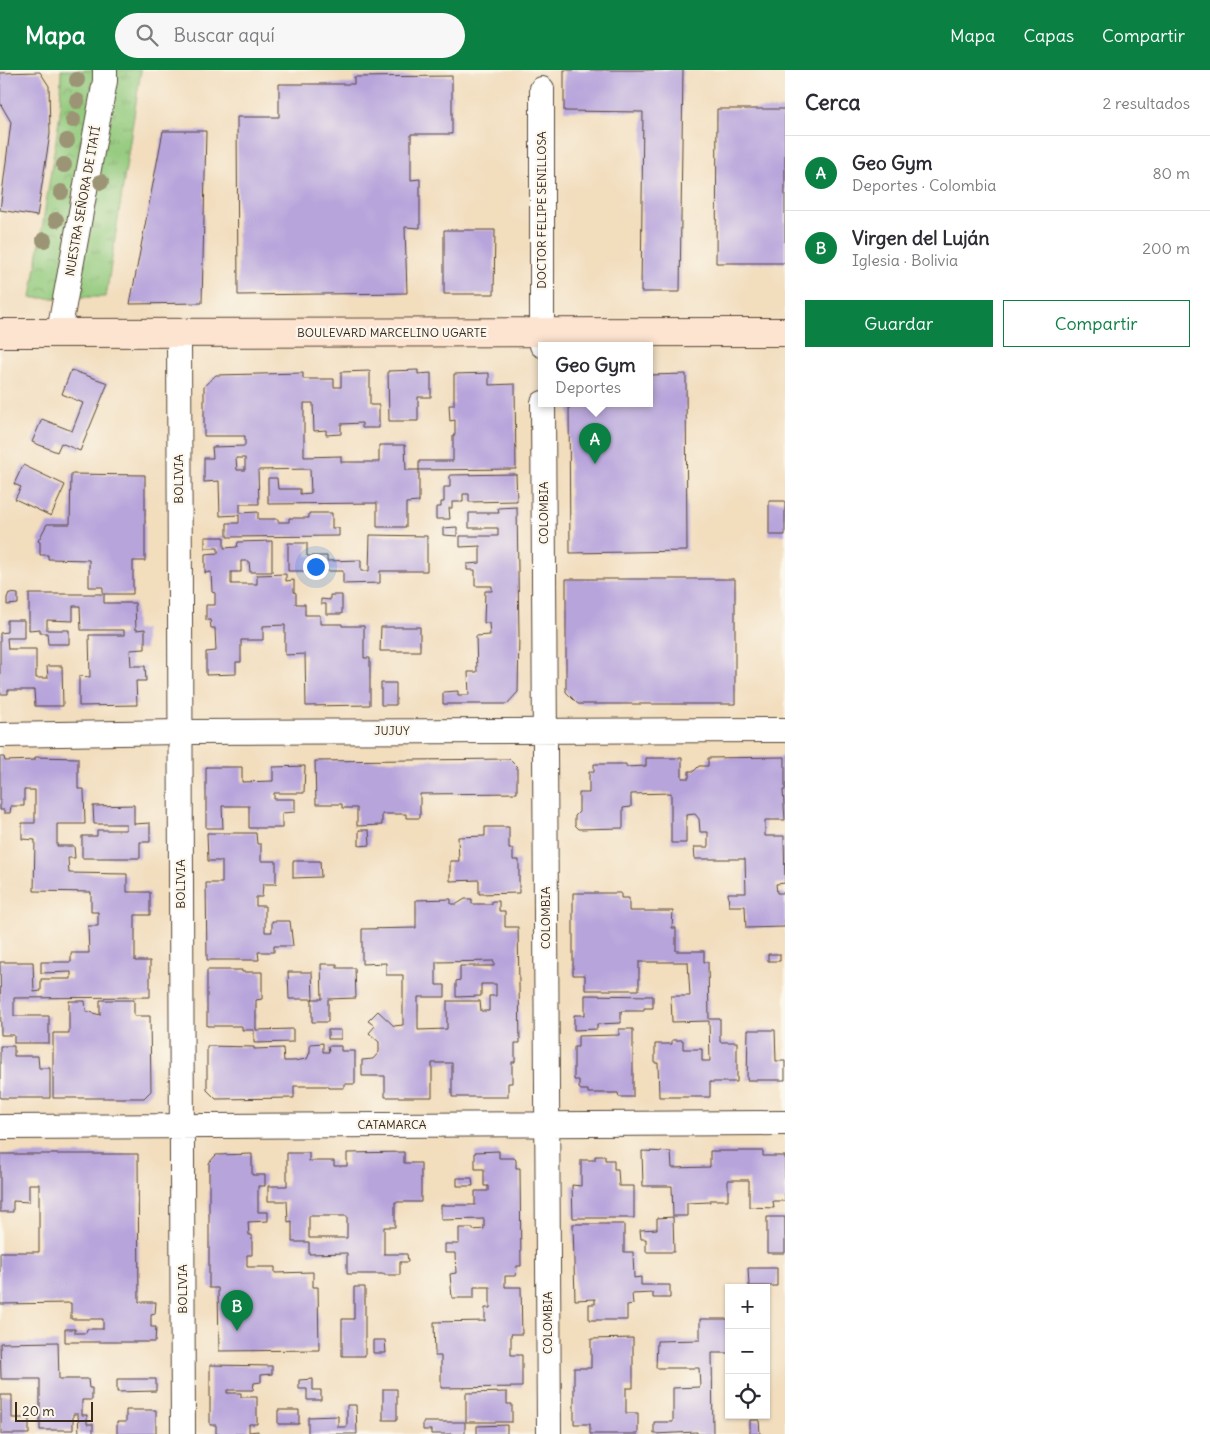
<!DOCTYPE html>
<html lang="es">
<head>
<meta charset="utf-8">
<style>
	:root { --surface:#fff; --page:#f7f7f7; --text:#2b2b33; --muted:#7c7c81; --line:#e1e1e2; --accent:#0b8043 }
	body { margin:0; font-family:Delius,sans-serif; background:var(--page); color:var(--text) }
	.controls { position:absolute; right:15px; bottom:15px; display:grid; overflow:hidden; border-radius:0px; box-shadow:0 1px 4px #0004 }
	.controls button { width:45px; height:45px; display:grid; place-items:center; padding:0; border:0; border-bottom:1px solid var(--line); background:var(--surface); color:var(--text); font:25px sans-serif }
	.scale { position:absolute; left:15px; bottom:12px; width:78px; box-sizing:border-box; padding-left:5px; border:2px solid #3b2a1e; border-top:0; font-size:14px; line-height:18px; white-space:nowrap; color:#3b2a1e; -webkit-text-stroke:4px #fbf7ec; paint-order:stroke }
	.you { position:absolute; left:315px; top:496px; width:18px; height:18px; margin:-12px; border:4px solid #fff; border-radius:50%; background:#1a73e8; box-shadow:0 0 0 8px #1a73e833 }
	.badge { display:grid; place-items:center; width:32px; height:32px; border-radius:50%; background:var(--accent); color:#fff; font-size:16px; font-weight:700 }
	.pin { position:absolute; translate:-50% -41px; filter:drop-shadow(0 1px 2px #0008) }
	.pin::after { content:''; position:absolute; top:26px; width:18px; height:15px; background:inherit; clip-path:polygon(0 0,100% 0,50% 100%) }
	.popup { position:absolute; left:538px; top:272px; width:115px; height:65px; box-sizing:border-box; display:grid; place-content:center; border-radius:0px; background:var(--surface); filter:drop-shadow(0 1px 4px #0005); font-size:16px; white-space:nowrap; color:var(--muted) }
	.popup b { font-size:19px; color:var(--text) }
	.popup::after { content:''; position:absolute; left:50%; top:100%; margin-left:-10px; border:10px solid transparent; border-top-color:var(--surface) }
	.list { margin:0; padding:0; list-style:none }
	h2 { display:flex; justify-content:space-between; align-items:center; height:65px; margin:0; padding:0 20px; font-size:21px }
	h2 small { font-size:16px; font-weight:400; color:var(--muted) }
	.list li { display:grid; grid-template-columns:32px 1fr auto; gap:15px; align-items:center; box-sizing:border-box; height:75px; padding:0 20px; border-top:1px solid var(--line) }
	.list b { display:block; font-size:19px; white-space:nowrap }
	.list p { margin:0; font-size:16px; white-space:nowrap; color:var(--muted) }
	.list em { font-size:16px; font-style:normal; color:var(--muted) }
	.actions { display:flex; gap:10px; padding:15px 20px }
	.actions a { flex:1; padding:11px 0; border:1px solid var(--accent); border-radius:0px; text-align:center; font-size:18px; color:var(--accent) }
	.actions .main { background:var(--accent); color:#fff }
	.icon { flex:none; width:28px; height:28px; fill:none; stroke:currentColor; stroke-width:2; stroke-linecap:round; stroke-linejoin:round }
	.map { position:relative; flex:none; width:785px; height:1364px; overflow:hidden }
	header { display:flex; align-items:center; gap:30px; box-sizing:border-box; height:70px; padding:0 25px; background:var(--accent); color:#fff }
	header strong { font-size:24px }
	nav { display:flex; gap:28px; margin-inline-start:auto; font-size:18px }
	.search { width:350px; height:45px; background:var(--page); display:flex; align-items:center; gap:12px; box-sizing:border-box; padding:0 18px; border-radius:28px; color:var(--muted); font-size:19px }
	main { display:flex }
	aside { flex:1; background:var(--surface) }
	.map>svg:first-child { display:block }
	.grass { fill:url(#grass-tufts); stroke:#667a4c }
	.park { fill:url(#park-crowns); stroke:#667a4c }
	.building { fill:#b7a4db; fill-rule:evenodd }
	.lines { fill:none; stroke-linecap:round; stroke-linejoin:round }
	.street-casing { stroke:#564536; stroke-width:26 }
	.secondary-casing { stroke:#564536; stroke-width:30 }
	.street { stroke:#fff; stroke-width:24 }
	.secondary { stroke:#fde4d0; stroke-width:28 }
	.tree { fill:#9c9575 }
	.labels { text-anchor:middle; stroke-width:4.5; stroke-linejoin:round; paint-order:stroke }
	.street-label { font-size:12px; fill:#3b2a1e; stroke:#fbf7ec }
</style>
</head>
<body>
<header>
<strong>Mapa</strong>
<div class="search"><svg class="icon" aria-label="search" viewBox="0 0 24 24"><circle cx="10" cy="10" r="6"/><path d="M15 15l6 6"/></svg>Buscar aquí</div>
<nav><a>Mapa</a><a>Capas</a><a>Compartir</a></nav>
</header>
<main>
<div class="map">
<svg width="785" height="1364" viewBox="0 0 785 1364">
	<defs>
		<pattern id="grass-tufts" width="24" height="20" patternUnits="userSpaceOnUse" patternTransform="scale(1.25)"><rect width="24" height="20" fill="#92c97b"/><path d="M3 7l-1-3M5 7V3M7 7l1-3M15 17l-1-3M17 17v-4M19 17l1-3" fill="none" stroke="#78a364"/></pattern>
		<pattern id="park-crowns" width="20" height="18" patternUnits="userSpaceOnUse" patternTransform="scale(1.25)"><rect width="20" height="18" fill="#92c97b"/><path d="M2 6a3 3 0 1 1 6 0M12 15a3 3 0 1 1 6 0" fill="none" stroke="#78a364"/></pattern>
	</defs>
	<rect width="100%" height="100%" fill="#fbf7ec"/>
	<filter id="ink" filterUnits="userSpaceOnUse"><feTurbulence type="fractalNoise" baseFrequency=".02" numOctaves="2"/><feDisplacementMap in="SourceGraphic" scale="10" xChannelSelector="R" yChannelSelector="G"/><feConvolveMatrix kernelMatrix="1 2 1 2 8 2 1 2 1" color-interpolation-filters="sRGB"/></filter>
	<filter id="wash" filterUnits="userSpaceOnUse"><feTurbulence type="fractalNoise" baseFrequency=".0096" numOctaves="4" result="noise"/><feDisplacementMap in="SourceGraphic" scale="20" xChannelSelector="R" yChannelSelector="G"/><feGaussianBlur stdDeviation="1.12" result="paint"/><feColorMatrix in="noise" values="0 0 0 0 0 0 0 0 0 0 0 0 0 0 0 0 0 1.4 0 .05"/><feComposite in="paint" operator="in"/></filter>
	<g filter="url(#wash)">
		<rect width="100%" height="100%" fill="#f2ddbd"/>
		<path class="grass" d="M112,0H141L106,227H73Z"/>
		<path class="park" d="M61,0H99L60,228H31L60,44Z"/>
		<g id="blocks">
			<path class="building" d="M564,0H683L680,222H641L643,42L564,41Z
				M40,2L49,16L50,64L37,146L0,140L11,52L0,33V3Z
				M452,6V64H411V110L420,109V158L405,157L407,223L238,225L237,47H279V14H354V7Z
				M717,39H785V193H716Z
				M163,61H206L202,233L130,234Z
				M444,160H495L494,224H444Z
				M71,300L108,313L80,381L61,373L57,382L32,372L42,349L72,361L83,333L62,324Z
				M418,300V304L431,303V327H418V351H389L388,301Z
				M370,301V335H379V358H362V353L341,354V364L326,365V360L314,361L313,333H304V387L341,386V392H379V375H405L406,400H419V432L406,433V457H377V433L268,434V408H277L278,419H300V424L311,423L310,399L258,400L259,434H240V443L258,442V449H278V452H289V448H309V443H332V458H339V466L227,467V453H239V445L220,446L219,411L204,412V388H213L212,377L245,376V366H204V316L216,305L303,303V309H334V317H341V302ZM236,388H245V400H237Z
				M489,303V315L515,314L516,399L419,400V391H453V365H455V350L450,351L449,335H454V304Z
				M686,304L687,481L570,483L569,333H649V305Z
				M23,395L65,415L51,446L15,429L21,417L14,414Z
				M71,404L145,405V491H133V524H104V533H135L136,560L145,559V579L130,580L131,596H145L146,611H136L137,635L79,636V606L90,607L89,565H124V560H81L80,536H73V551L47,550V560H69V574H48L47,563H40V559L29,560V524H103V517H89V490L48,489V485H40V472L38,471L47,454H70Z
				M516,404L517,431L469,432V424H463V432H452V438H449L450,449H436V437H441V432H444V417H450V405Z
				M769,431H785V465H769Z
				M517,437L519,565L518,622L507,634H443V622L458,621V625H469L468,602H477L476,566L490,565L489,553H484L485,521H492V516H475V500H467V494L480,493V476L460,477V466H498V458H469V443H499L498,438Z
				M457,457V466L443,465V458Z
				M370,465L427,466V501H380V513L343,514V501H288V473H307V486H327V491L361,490V501H369Z
				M205,467H224V478L237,477L238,472L272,471V502H250L249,491H241V502H231V514H257V505L286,504V511L294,510V522L296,523V534H305V545H320V554H342V556H364V588H370V635L306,636L305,584L285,585V555L263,556V570H241V592H236V604L206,605V582L216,581L215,558H211L210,550H206V535H215V523L212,522L211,502L205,503V484L218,483V478H205Z
				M566,509H735V634H578L566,622Z
				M9,523L18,524V534L7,535V528Z
				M330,525H342V544H326V534H321V529L330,530Z
				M7,550H24V568H7L8,579H36V608H48L47,596H62L63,636H35L34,620H8V624H0V563L7,562Z
				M381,557H420V581H380Z
				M381,613H396V635H381Z
				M0,687H4L5,691L35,690V687L78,688V719H84L85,754H57V776H74L75,788H68L69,803L127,804V822H150V845H135V891H150V927L14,928V946H49V973H14V965H1L0,892H33L34,922L41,921V909H71V902L41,903V892H71V883H89L88,856H98V842H91V822L34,821L35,770L22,769V753H35V720H24V736H11L10,743H4V740H0Z
				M785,687V720H783L785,750H765V766H784L785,813L776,814L777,823H785V857L746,858L745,836H729L728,823H746L745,789H695L694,777H708V762H700L699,749L695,744L686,745V773H671V723L631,724V737L623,738V758L579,759L575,755V746L579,742V723H589V702H594V694H626V697L646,696V688H682V708H689V701H694L699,696H708V688Z
				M509,689L517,697V723L420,724V748H406V744H382V755L357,756V738H342V734H316L315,691Z
				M305,696L304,723H274V729H295V742L282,743V758H249V736H222L223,758H206V697H242V712L273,711V697Z
				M134,735V754L150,753V772H140V788H82V766H97V760H126V754H94L93,736Z
				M485,757H509V779H513V790H519V823L479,824V810L450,811V791H459L458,767L485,766Z
				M359,760H369L370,775L359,776Z
				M207,763H256L257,774H261V791H276V814H263L262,827H256V836H265V862H272V851H290L293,876H274V882H258L259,890H207L206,813H222V791H208Z
				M293,791H320L321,807L293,808Z
				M573,823H621V828H629V841H673L672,858H676V881H704V892H708L709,949H720V972H737V1012H710V1027H659L658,993H655V974H672V970H683V979H702V991H710L709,951L672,952L671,926H690L688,892H639V920H585V905H573Z
				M451,829V834H457L465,829H472V834H492V831H499V841H505V857H518L520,973H515V992H512V1013H508V1027H452V993H432V1027H385V1006H362V990L373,989L379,982V972L369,963L375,956L368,951L378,941L394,956L403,955V905H386V893L362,894V859L416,858V830ZM494,891V896H460V910L456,911V927L481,926V914H496V926H489V941H481L480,931H447V959L418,960V927H445V915H436V892Z
				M768,884H780V891H768Z
				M321,894H337V898H355L356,928L328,929V952H312V929H322Z
				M207,900H242V902H262V929L256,930V960L293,959V972L254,973V960H242V956H207Z
				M288,902H312L313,929H289Z
				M585,925L653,926V938H644V941H621V953L597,954V959L574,960V945H585Z
				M100,930H134V946H150L151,1021L144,1028H53V963H69V931H85L86,941L100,945Z
				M619,959H633V1027H619L618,1023H588V1020H581L579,1018V1010H574V977H578V966L619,965Z
				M328,960H341V969H328Z
				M748,960H775L776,991H785V1010H747Z
				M323,973V982H329L328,976H341V981H355V1014H344V1018H329V1016H294V1028L216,1029L207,1020V976L254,977V979L283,978L284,991H293L307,989L310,982V974Z
				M0,976H14V986H38L39,998H50V1028H0Z
				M499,1081V1088H514L516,1090V1098H520L521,1196H517L516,1206H505V1217H521L522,1264H511V1285H522V1317L441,1318V1286H435L434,1252L485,1251V1238H490V1217H474V1228H452L450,1204L456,1203L455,1183H445V1174H459V1158H473V1160L484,1159V1149L441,1150V1135H475V1121H488V1116H484V1099H475V1082Z
				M642,1081L671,1082L672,1098L710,1097V1081H763V1086H785V1131H773L774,1138L749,1137V1110H728V1130H710V1132L687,1133V1146H673L672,1116H643Z
				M404,1082V1093H421V1132H395V1157H384V1184H407L408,1192H400V1205H384V1204H347V1183L309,1184V1172H292V1151L288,1152L287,1131H268V1116H287V1083H309V1091H334V1096H347V1083ZM309,1146H347V1168H309Z
				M0,1084H138L139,1232H156L155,1244L151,1245V1257H156L155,1272H65V1259H75V1263H86L87,1259H103V1249H71V1233L0,1234V1182H39V1114H29V1132L13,1131V1142H0Z
				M252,1084V1105H265V1116H258V1142H268V1151L248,1152L249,1165H252V1185H247V1197H275V1203L313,1202V1217H318L319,1280L219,1281L218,1218H209V1093L216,1085Z
				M595,1086H605V1090H614V1099H618L619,1116H634V1148H573L572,1115L581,1116V1090H595Z
				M457,1108H472L473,1116H457Z
				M673,1147L674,1182H646V1169H641L640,1160L657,1159V1148Z
				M767,1147H785V1183H767Z
				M573,1154H624V1182H633L634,1208L641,1207V1215H670V1228H653V1223L632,1224L633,1234L627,1235V1250H589V1234H595V1229L575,1230Z
				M748,1198H777V1216H749Z
				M354,1217H365V1286H342V1249H354Z
				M700,1249H729V1283H712L713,1364H697V1362L654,1364V1352H673V1318L700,1317L699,1298H656L657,1271L700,1270Z
				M633,1268V1318H626V1343H638V1364H590V1354H574V1298H591V1269Z
				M373,1270H385L386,1283H373Z
				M58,1272L59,1309H88L89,1318H92V1330H82V1345H87V1354H93V1364H79L78,1344H73V1360H40V1309H1L0,1273Z
				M210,1295L272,1296V1304L261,1305V1312L254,1313L253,1320H227V1323H241V1327H257V1354H249V1362L258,1361V1364H216V1355H210Z
				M117,1309H156V1321L117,1322Z
				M313,1309V1320H321V1330H307V1319H299V1310Z
				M383,1319H397V1350H383Z
				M507,1322V1334H512V1352H466V1323Z
				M1,1325H12V1348H29V1364H1Z
				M347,1335H356L357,1364H308V1347L338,1346V1357H347Z
				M126,1340H156V1364H117V1352H126Z
				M278,1340H299V1354H278Z
				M750,1350H759L760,1364H750Z
				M423,1352H465V1364H431V1360H423Z
				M507,1355V1364H477V1356Z"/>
		</g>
	</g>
	<g filter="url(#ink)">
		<use href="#blocks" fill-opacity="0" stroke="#564536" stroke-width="1"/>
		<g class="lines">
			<defs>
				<path id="street" d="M542,19V275
					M59,262L105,11V0
					M179,263L183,1364
					M543,333L549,1364
					M0,665L180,662L785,660
					M0,1057L785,1053"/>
				<path id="secondary" d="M0,263L785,262"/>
			</defs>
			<use href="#street" class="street-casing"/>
			<use href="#secondary" class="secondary-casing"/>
			<use href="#street" class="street"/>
			<use href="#secondary" class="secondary"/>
		</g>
		<g class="tree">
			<circle cx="77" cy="10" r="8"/>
			<circle cx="77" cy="31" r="8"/>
			<circle cx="73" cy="50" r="8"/>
			<circle cx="67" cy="71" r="8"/>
			<circle cx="64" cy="95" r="8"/>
			<circle cx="101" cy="112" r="8"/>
			<circle cx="61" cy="122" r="8"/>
			<circle cx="56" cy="150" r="8"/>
			<circle cx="44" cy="170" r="8"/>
		</g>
	</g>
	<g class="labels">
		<g class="street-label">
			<text transform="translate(83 131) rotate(-80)" y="4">NUESTRA SEÑORA DE ITATÍ</text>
			<text transform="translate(542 140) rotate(-90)" y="4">DOCTOR FELIPE SENILLOSA</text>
			<text x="392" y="267">BOULEVARD MARCELINO UGARTE</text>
			<text transform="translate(179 409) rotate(-90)" y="4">BOLIVIA</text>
			<text transform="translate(544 443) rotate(-90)" y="4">COLOMBIA</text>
			<text x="392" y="665">JUJUY</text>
			<text transform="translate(181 814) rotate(-90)" y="4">BOLIVIA</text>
			<text transform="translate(546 848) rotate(-90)" y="4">COLOMBIA</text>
			<text x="392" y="1059">CATAMARCA</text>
			<text transform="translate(183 1219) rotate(-90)" y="4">BOLIVIA</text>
			<text transform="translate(548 1253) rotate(-90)" y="4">COLOMBIA</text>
		</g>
	</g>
</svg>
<div class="controls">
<button>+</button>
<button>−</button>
<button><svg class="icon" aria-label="locate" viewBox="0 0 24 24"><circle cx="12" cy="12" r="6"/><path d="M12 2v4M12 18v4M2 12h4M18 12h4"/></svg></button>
</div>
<div class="scale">20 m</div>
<div class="you"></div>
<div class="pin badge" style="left:595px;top:394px">A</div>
<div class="popup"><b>Geo Gym</b>Deportes</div>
<div class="pin badge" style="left:237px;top:1261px">B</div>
</div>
<aside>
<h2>Cerca<small>2 resultados</small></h2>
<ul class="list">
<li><span class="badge">A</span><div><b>Geo Gym</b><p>Deportes · Colombia</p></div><em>80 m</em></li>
<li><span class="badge">B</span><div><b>Virgen del Luján</b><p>Iglesia · Bolivia</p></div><em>200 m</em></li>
</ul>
<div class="actions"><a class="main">Guardar</a><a>Compartir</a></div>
</aside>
</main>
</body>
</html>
